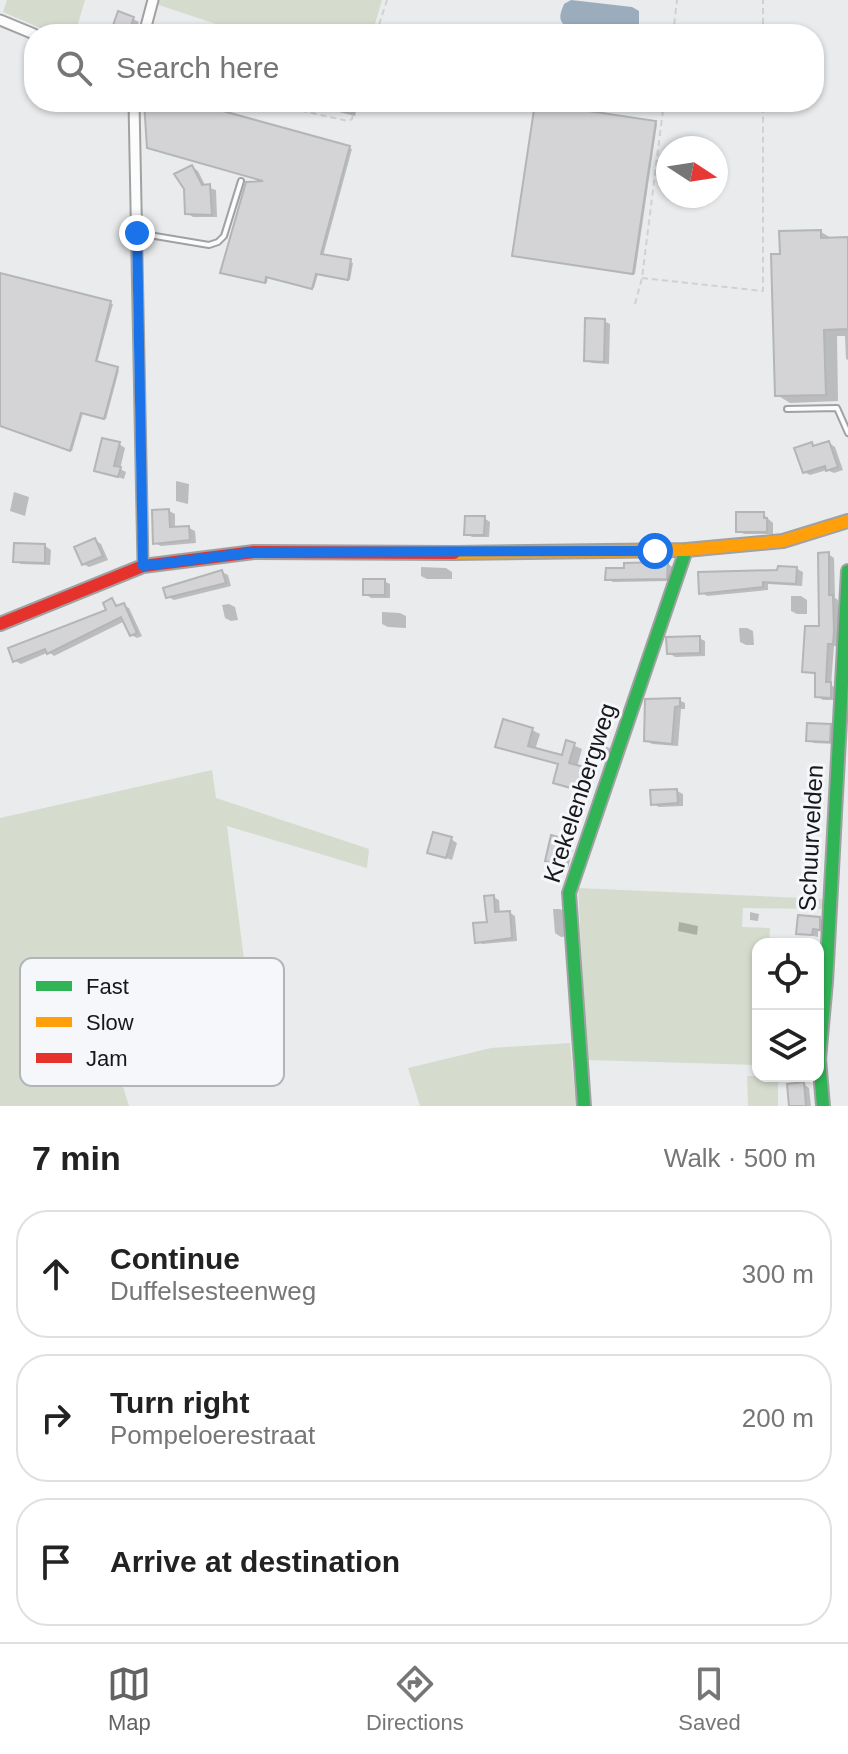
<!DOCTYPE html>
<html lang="en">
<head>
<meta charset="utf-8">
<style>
	:root { --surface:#fff; --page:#f2f2f2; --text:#222; --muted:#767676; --line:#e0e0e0; --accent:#606263 }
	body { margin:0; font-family:Arial,sans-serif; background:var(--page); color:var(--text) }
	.controls { position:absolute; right:24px; bottom:24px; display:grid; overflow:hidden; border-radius:16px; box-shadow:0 2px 6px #0004 }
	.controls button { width:72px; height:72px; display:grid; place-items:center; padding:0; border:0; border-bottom:2px solid var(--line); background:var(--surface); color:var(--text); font:40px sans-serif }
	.compass { position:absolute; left:656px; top:136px; width:72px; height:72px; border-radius:50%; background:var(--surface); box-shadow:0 2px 6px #0004; rotate:102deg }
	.stop { position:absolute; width:24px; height:24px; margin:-18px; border:6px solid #1a73e8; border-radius:50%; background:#fff }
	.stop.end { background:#1a73e8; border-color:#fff; box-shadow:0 2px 8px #0008 }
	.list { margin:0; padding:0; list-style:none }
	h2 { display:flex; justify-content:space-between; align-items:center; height:104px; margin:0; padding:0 32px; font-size:34px }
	h2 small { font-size:26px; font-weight:400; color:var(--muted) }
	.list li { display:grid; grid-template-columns:52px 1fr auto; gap:24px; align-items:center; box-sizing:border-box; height:128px; margin:0 16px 16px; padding:0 16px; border:2px solid var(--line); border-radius:32px }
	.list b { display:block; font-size:30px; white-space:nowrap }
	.list p { margin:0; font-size:26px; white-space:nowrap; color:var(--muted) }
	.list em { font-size:26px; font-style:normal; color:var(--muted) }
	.icon { flex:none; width:44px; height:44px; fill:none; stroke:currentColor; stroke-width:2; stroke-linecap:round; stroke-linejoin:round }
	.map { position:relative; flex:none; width:848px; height:1106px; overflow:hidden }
	.search { position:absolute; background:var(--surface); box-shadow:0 2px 6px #0004; left:24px; right:24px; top:24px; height:88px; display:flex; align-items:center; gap:20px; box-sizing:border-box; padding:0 28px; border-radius:32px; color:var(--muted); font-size:30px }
	.sheet { height:536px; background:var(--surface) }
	nav { display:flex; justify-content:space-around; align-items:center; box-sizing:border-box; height:112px; border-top:2px solid var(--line); background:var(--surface); font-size:22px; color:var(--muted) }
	nav a { display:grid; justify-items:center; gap:4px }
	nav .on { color:var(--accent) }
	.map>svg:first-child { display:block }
	.green { fill:#d5dcce }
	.water { fill:#9badbc }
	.shadow { fill:#0003 }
	.building { fill:#d4d4d6; stroke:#b4b5b7; stroke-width:2 }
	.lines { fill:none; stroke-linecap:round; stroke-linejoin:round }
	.lane-casing { stroke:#a0a1a2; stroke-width:8 }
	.street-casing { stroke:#a0a1a2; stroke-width:13 }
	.fast-casing { stroke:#a0a1a2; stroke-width:16 }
	.slow-casing { stroke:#a0a1a2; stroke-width:16 }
	.jam-casing { stroke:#a0a1a2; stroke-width:16 }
	.path { stroke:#d0d1d1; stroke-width:2; stroke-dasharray:6 4; stroke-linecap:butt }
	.lane { stroke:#fcfcfc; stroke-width:4 }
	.street { stroke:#fcfcfc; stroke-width:9 }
	.fast { stroke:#30b455; stroke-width:12 }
	.slow { stroke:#ff9f0a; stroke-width:12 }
	.jam { stroke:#e5322d; stroke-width:12 }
	.route { stroke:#1a73e8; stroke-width:10 }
	.labels { text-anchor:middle; stroke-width:6; stroke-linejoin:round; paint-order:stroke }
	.street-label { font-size:24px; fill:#171819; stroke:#f5f7fb }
	.key { fill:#f5f7fb; stroke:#b2b4b7; stroke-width:2 }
	.key-label { font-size:22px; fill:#171819 }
</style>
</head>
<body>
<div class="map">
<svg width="848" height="1106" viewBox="0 0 848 1106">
	<rect width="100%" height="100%" fill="#e9ebed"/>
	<path class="green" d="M7,0H85L75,34H54L3,12Z
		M157,0H382L372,34H246L156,4Z
		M212,770L216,798L369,849L367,868L227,826L247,983L158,1010L98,1006L129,1106H0V818Z
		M578,888L825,899L824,909L743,908L742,927L770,928L769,944H758V1065L587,1060Z
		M570,1043L576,1106H420L408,1068L491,1048Z
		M747,1076H778V1106H748Z"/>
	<path class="water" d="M571,0L632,7L639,11V27C620,42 587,30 565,26C557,19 561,12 564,4Z"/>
	<path class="shadow" d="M133,19L139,22L134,34H106L108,30L113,31Z
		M165,25L176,29L182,34H162Z
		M146,102H183L352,149L323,256L353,263L350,280L318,274L314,288L268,276L267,283L225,273L270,183Z
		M326,102H358L355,116L331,110L325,106Z
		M655,123L657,124L635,274L516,256Z
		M192,167L198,171L206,187L216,190L217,217H193L187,213Z
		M821,232L833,239H848V360L846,359L845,336H837L838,401L790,403L777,395L782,256Z
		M0,275L113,304L97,363L119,370L106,419L83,413L72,451L0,424Z
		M604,321L610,324L609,364L592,363L586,360Z
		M829,443L835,447L843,470L834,473L827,470L810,475L804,472L812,444L817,447Z
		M119,444L125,448L120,469L126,472L124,479L96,470Z
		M176,481L189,484L188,504L176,501Z
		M14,492L29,497L25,516L10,511Z
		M169,511L175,514V529L189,528L195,531L196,543L161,546L155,543Z
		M763,514L773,523V534H744L738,531Z
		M484,518L490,522L489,537H472L466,533Z
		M95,540L101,544L108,560L89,567L83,564Z
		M45,546L51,550L50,565L21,564L15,560Z
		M828,554L834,558L835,598L838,600L839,647L834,646L831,685L836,688V700H823L817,696V675L804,671L821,629Z
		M668,564L674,568L672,581L613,582L607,579Z
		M421,567L446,568L452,572V579H427L421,576Z
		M797,569L803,572L802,586L768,584V590L707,596L701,592Z
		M222,572L228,575L231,586L174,600L168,597Z
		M384,581L390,584V598H371L365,594Z
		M791,596H801L807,600V614H797L791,611Z
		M112,601L120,607L123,605L129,608L142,636L137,638L131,635L125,621L54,656L49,652L21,664L15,661L109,611Z
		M229,604L235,607L238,620L231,621L225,618L222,605Z
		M382,612L400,613L406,616V628L388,627L382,624Z
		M739,628H747L753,631L754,645H746L740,642Z
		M699,638L705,641V656L675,657L669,653Z
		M679,700L685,703V709H681L678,746L652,744L646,740Z
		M830,726L836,730L835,744L814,743L808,740Z
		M532,730L540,734L535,750L563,758L568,743L582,749L577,767L594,774L589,794L555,782L560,765L497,746Z
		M595,742L612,749L607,764L590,757Z
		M677,791L683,794V806L659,807L653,804Z
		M451,839L457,843L452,860L430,852Z
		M568,842L574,845L568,868L553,863Z
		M493,897L499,900L500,914L510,913L515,916L517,941L482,944L477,941L489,923Z
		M553,909H560L566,912L568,936L561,937L555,933Z
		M750,912L759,914L758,921L750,920Z
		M820,919L826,922L825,932L818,931V937L799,933Z
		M679,922L698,926L697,935L678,931Z
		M803,1084L809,1088L811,1106H791Z"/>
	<path class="building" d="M118,11L134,17L128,34H110Z
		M144,102H190L350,146L321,254L351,259L348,280L316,274L312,289L266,277L265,283L220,273L246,182L263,181L147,148Z
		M535,103L656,121L633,274L512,256Z
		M192,165L202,185L210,184L212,215L185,214L184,189L174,174Z
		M821,230V238L848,237V329L824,330L826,395L775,396L771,254H780L779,231Z
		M0,273L111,301L96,361L118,367L104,419L81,413L70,451L0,426Z
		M585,318L605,319L604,362L584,361Z
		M102,438L120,442L114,466L121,467L118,477L94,471Z
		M829,441L838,467L826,471L825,466L803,473L794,448L812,442L813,446Z
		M169,509L170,527L189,526L190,540L153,544L152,510Z
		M736,512H764V518H767V532H736Z
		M465,516H485L484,535H464Z
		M95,538L103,556L82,565L74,547Z
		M14,543L45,544V563L13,562Z
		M829,552V595H833L834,631L833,644H828L826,682H831V698L815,697V673L802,672L805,626H819L818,553Z
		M668,562L667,579L605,580L606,568H624V563Z
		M778,566L797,567L796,584L763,582V587L699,594L698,572L777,570Z
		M222,570L226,583L166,598L163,588Z
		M363,579H385V595H363Z
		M112,598L116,606L124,603L137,633L130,636L121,617L47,654L45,649L13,662L8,648L106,610L103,603Z
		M700,636V653L667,654L666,637Z
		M680,698V706L675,707L672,744L644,741L645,699Z
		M503,719L533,728L528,746L562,755L566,740L575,743L569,763L588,768L581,791L553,783L558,764L495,747Z
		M807,723L831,724L830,742L806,741Z
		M677,789L678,803L651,805L650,790Z
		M433,832L452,837L446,858L427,853Z
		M551,835L569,840L562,866L545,861Z
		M494,895L495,912L510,911L512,938L475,943L473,923L487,922L484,896Z
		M798,915L820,917V930L813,929L812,935L796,934Z
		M804,1082L806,1106H789L787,1084Z"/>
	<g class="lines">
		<defs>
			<path id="lane" d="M137,233L209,245L218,242L224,236L241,181
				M787,409L837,408L848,433"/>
			<path id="street" d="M0,20L34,34
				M144,34L153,0
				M134,102L143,566"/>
			<path id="fast" d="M584,1106L569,893L686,550
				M823,1106L819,1059L826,982L848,571"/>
			<path id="slow" d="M454,553L686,550L783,541L848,521"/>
			<path id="jam" d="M0,624L143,566L254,552L454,553"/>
		</defs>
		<use href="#lane" class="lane-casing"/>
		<use href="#street" class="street-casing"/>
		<use href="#fast" class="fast-casing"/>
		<use href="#slow" class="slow-casing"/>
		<use href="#jam" class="jam-casing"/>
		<path class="path" d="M376,34L387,0
			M673,34L677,0
			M763,34V0
			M262,102L348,121L352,119L355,102
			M642,278L763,291V102
			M635,304L642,278L664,102"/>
		<use href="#lane" class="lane"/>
		<use href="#street" class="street"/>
		<use href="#fast" class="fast"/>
		<use href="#slow" class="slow"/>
		<use href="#jam" class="jam"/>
	</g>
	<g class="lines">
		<path class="route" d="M137,233L143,566L254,552L655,551"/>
	</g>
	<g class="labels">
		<g class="street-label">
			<text transform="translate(580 793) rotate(-72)" y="8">Krekelenbergweg</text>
			<text transform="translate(811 838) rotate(-87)" y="8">Schuurvelden</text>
		</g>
	</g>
	<rect x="20" y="958" width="264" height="128" rx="12" class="key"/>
	<rect x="36" y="981" width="36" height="10" fill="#30b455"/>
	<rect x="36" y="1017" width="36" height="10" fill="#ff9f0a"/>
	<rect x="36" y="1053" width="36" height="10" fill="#e5322d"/>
	<g class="key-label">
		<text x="86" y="994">Fast</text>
		<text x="86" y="1030">Slow</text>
		<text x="86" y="1066">Jam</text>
	</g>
</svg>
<div class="controls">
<button><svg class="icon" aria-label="locate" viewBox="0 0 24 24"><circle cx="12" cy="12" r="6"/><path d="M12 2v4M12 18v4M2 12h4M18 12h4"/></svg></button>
<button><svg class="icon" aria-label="layers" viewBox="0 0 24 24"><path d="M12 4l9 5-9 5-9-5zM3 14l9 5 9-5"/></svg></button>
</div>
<svg class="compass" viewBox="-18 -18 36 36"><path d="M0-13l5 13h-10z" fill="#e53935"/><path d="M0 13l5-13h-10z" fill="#767676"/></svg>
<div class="stop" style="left:655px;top:551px"></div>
<div class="stop end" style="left:137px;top:233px"></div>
<div class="search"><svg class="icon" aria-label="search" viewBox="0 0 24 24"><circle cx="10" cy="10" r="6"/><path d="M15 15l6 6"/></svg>Search here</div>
</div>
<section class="sheet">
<h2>7 min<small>Walk · 500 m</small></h2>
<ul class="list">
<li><svg class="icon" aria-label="ahead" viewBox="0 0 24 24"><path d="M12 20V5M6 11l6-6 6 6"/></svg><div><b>Continue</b><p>Duffelsesteenweg</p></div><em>300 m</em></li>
<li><svg class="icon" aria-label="right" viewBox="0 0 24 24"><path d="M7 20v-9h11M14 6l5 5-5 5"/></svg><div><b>Turn right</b><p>Pompeloerestraat</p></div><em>200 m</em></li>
<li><svg class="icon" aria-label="arrive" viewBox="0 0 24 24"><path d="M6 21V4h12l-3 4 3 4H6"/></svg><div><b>Arrive at destination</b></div></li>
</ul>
</section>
<nav>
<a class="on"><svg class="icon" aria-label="map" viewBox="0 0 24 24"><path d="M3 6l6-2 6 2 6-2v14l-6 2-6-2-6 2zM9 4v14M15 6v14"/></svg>Map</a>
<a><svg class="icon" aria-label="directions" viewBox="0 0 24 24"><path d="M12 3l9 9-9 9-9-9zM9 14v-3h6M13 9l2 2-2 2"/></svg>Directions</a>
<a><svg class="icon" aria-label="saved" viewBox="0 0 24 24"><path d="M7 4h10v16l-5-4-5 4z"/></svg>Saved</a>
</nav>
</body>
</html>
